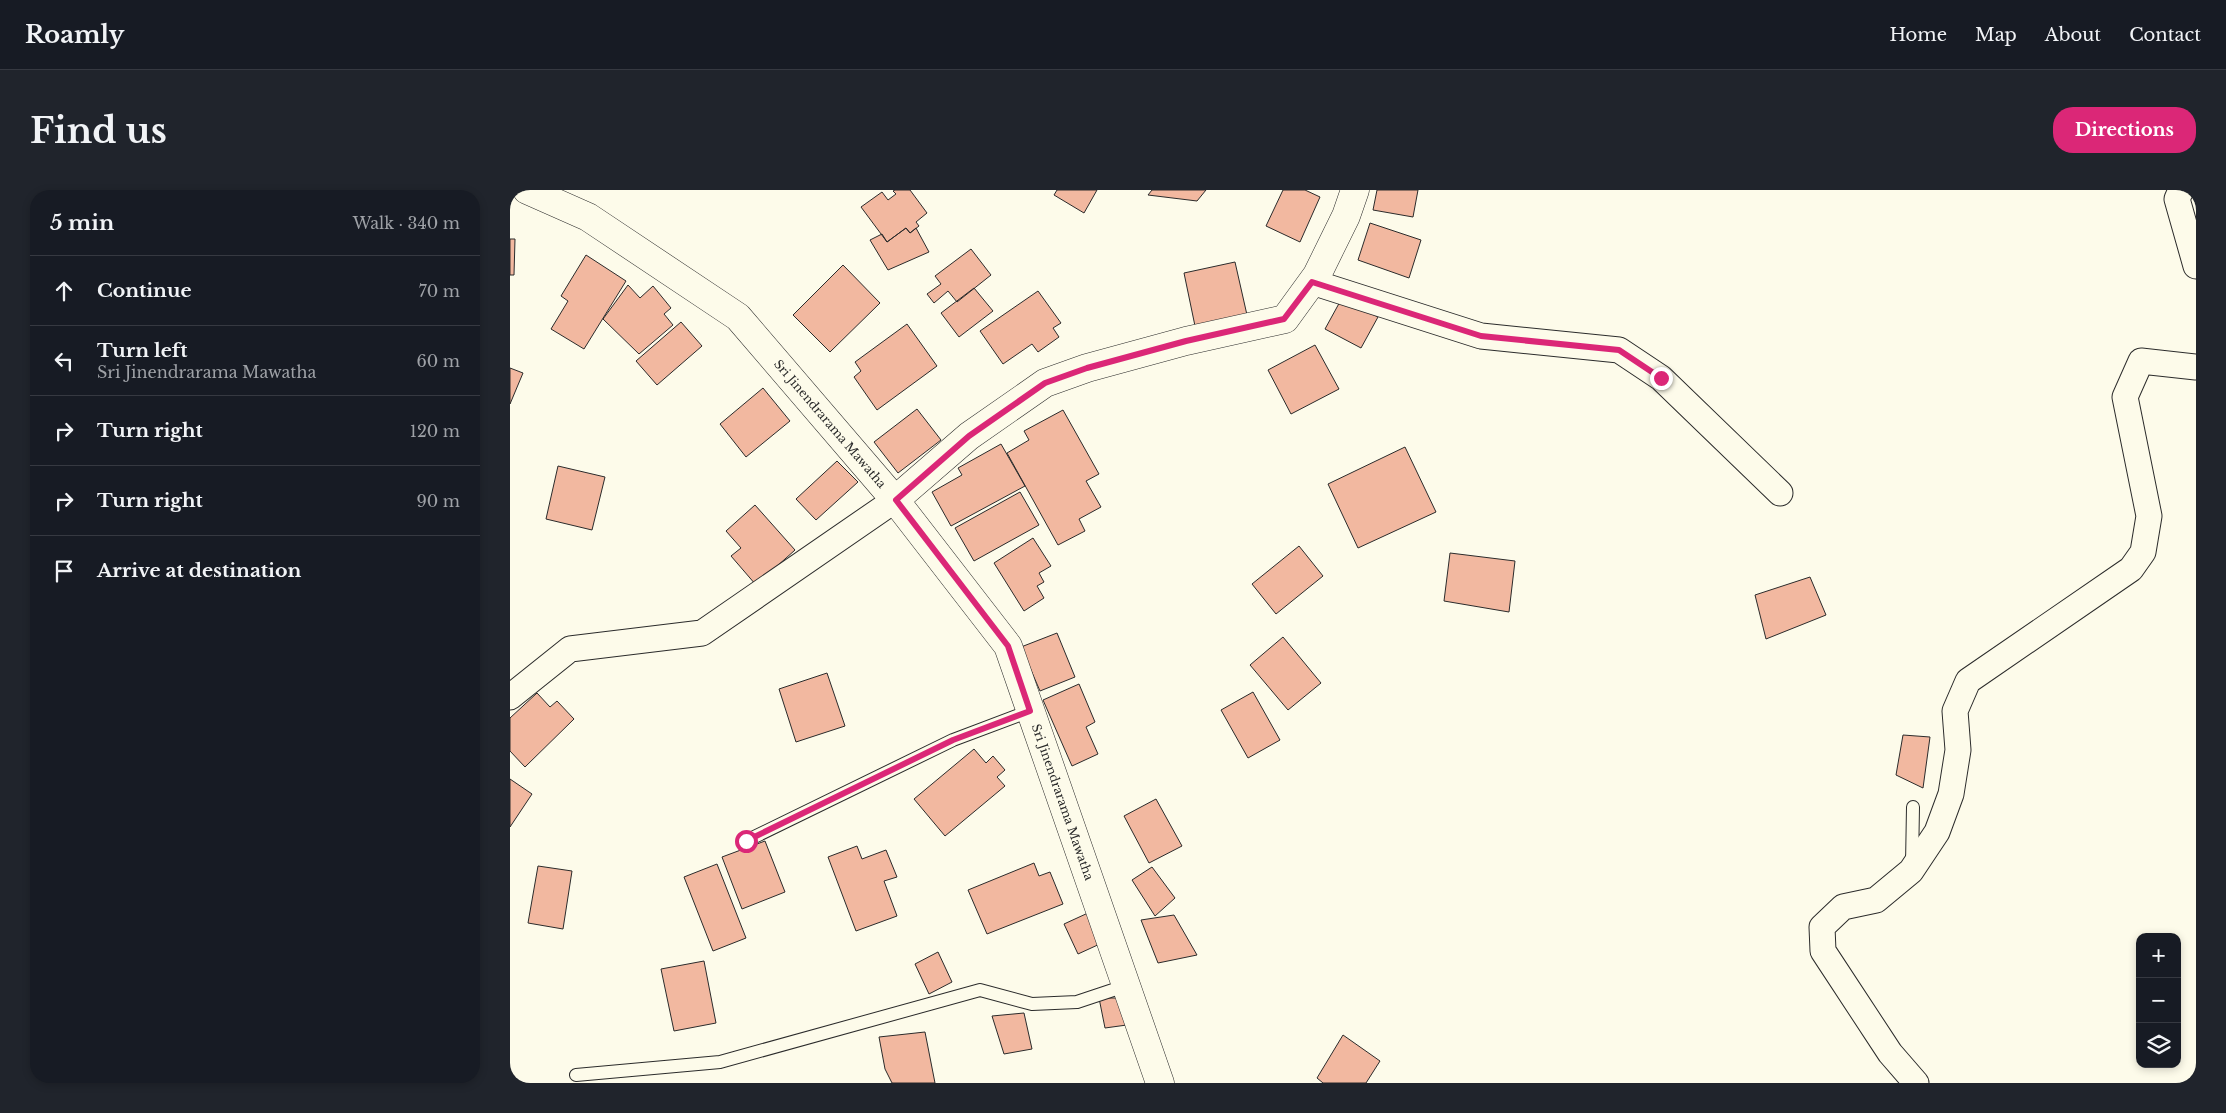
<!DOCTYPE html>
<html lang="en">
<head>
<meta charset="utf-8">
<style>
	:root { --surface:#171b24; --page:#20242c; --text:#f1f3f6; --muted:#9ea1a6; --line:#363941; --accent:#db2777 }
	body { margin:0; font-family:"Libre Baskerville",serif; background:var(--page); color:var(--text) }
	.controls { position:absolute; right:15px; bottom:15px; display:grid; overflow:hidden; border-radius:10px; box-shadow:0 2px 8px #0003 }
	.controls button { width:45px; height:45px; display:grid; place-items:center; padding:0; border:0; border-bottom:1px solid var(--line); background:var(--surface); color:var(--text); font:25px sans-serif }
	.stop { position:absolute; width:15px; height:15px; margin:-11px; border:4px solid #db2777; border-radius:50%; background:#fff }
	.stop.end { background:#db2777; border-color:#fff; box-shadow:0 1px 5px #0008 }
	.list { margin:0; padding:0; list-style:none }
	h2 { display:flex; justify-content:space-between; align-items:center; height:65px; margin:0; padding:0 20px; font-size:21px }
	h2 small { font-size:16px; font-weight:400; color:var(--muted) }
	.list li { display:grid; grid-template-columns:32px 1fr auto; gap:15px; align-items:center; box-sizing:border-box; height:70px; padding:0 20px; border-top:1px solid var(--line) }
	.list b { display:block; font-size:19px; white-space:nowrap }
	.list p { margin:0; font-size:16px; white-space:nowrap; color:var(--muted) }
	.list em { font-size:16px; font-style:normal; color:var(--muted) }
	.icon { flex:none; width:28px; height:28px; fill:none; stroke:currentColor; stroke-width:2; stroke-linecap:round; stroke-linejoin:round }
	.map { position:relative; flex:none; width:1686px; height:893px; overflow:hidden; border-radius:20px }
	header { display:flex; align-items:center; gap:30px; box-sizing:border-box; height:70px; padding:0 25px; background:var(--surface); border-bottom:1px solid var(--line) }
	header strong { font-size:24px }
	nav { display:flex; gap:28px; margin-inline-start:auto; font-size:18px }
	.intro { display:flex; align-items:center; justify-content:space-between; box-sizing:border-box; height:120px; padding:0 30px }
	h1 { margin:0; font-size:35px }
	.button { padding:12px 22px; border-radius:20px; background:var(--accent); color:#fff; font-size:18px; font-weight:700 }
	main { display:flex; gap:30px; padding:0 30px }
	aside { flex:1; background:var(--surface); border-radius:20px; box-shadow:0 2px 8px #0003 }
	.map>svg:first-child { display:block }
	.building { fill:#f2b8a0; stroke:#2b2b2b }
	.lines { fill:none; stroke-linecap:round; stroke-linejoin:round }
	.service-casing { stroke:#2b2b2b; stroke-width:14 }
	.minor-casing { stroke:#2b2b2b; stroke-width:27 }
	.tertiary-casing { stroke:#2b2b2b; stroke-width:29 }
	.secondary-casing { stroke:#2b2b2b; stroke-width:29 }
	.service { stroke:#fdfbea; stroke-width:12 }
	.minor { stroke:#fdfbea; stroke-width:25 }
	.tertiary { stroke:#fdfbea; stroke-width:28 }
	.secondary { stroke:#fdfbea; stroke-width:28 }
	.route { stroke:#db2777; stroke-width:6 }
	.labels { text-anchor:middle; stroke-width:4; stroke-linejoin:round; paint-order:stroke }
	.street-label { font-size:12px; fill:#2b2b2b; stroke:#fdfbea }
</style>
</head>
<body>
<header>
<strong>Roamly</strong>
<nav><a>Home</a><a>Map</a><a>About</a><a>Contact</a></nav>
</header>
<div class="intro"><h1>Find us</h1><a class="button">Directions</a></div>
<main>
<aside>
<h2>5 min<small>Walk · 340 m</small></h2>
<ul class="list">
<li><svg class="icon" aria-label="ahead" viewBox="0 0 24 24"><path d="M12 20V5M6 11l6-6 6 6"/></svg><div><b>Continue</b></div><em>70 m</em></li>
<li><svg class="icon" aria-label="left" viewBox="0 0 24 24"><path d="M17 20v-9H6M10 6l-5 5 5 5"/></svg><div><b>Turn left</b><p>Sri Jinendrarama Mawatha</p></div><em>60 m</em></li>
<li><svg class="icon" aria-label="right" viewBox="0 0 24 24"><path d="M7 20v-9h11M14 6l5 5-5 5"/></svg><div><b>Turn right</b></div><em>120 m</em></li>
<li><svg class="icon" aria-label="right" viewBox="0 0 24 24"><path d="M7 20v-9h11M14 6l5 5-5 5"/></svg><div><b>Turn right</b></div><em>90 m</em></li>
<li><svg class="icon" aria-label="arrive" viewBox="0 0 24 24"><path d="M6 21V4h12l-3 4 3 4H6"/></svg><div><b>Arrive at destination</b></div></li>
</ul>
</aside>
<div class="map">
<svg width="1686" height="893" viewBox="0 0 1686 893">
	<rect width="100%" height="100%" fill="#fdfbea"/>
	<path class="building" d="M385,0H400L417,23L406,32L409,36L400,43L396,38L377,52L351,17L372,2L378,10L386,4L383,1Z
		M547,0H587L574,23L544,5Z
		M642,0H696L687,11L638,5Z
		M773,0H795L810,7L790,52L756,36Z
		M867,0H908L903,27L863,20Z
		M860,33L911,50L899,88L848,70Z
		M396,38L400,43L406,38L419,62L378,80L360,50L372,44L377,52Z
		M0,49H5L4,85H0Z
		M461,59L481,85L447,112L438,101L424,113L417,104L431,94L425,86Z
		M76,65L116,91L74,159L41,139L58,111L51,106Z
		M725,72L737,125L685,136L674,83Z
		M333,75L370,113L320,162L283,125Z
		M118,95L130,108L143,96L161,118L154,124L163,135L129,164L93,129Z
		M464,98L483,121L449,147L431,123Z
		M528,101L551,133L543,138L549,147L528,162L522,154L493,174L470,141Z
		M832,108L868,127L851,158L815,139Z
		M171,132L192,156L147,195L126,171Z
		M397,134L427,176L367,220L344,187L351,181L345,172Z
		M805,155L829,199L781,224L758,180Z
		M0,178L13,183L0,214Z
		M253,198L280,231L236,267L210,234Z
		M407,219L431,250L388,283L364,252Z
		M553,220L589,284L576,291L591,317L569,329L575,341L548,355L497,263L519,250L514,241Z
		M491,254L515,296L441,336L422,302L452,285L448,278Z
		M895,257L926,322L848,358L818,294Z
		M327,271L348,292L306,330L286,309Z
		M48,276L95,287L82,340L36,329Z
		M510,302L529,335L464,371L445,338Z
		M245,315L285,360L246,395L221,366L231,358L216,341Z
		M523,348L541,376L529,383L534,392L527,396L534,408L514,421L484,373Z
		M789,356L813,386L766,424L742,394Z
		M940,363L1005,371L999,422L934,411Z
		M1300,387L1316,425L1256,449L1245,405Z
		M547,443L565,487L530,501L511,457Z
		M773,447L811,493L778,520L740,475Z
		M317,483L335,536L286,552L269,499Z
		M569,494L585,532L576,537L588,564L562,576L533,510Z
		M743,502L770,550L738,568L711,520Z
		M27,503L40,517L47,511L64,529L15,577L0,561V528Z
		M1393,545L1420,547L1413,598L1386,585Z
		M464,559L476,573L483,566L495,580L487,587L495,596L435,646L404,609Z
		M0,589L22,604L0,637Z
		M646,609L672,656L639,673L614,626Z
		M255,651L275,702L232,719L212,667Z
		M347,656L352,669L376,660L387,687L374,691L387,726L346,741L318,667Z
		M524,673L529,686L540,682L553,714L477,744L458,700Z
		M207,674L236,748L203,761L174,687Z
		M28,676L62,681L53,739L18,733Z
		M642,677L665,708L645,726L622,690Z
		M578,723L592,753L568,764L554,734Z
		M664,725L687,765L648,773L631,730Z
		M428,762L442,792L419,804L405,774Z
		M194,771L206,833L164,841L151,779Z
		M589,808H614L624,834L595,838Z
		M514,823L522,859L494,864L482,826Z
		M415,842L425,893H382L375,879L369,847Z
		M833,845L870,871L856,893H813L807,888Z"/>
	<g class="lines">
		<defs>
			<path id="service" d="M236,651L443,550L520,521
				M1402,674L1403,617
				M66,885L210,872L470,800L522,814L567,812L615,796"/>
			<path id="minor" d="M1671,0L1667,9L1686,76
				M802,92L971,146L1109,160L1151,188L1270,303
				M0,507L60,459L192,443L385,310
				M1406,893L1380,863L1313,761L1312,737L1333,717L1366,710L1401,681L1427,642L1441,604L1448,560L1445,521L1458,491L1621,379L1633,362L1639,326L1615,207L1631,171L1686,177"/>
			<path id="tertiary" d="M385,310L459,246L535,193L577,178L676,151L775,129L807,85L836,26L845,0"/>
			<g id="secondary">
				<path id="s1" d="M17,0L78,27L228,127L385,310L498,456L650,893"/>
			</g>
		</defs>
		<use href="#service" class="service-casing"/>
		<use href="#minor" class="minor-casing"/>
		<use href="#tertiary" class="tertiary-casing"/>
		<use href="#secondary" class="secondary-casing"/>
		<use href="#service" class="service"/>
		<use href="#minor" class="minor"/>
		<use href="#tertiary" class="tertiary"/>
		<use href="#secondary" class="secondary"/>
	</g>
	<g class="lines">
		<path class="route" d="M236,651L443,550L520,521L498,456L386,310L459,246L535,193L577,178L676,151L774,129L802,92L971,146L1109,160L1151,188"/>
	</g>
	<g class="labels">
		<g class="street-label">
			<text dy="4" stroke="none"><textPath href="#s1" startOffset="388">Sri Jinendrarama Mawatha</textPath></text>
			<text dy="4" stroke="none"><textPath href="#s1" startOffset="838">Sri Jinendrarama Mawatha</textPath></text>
		</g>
	</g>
</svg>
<div class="controls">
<button>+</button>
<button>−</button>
<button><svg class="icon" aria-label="layers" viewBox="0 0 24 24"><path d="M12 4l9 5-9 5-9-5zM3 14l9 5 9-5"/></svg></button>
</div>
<div class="stop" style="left:236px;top:651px"></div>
<div class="stop end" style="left:1151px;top:188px"></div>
</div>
</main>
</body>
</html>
